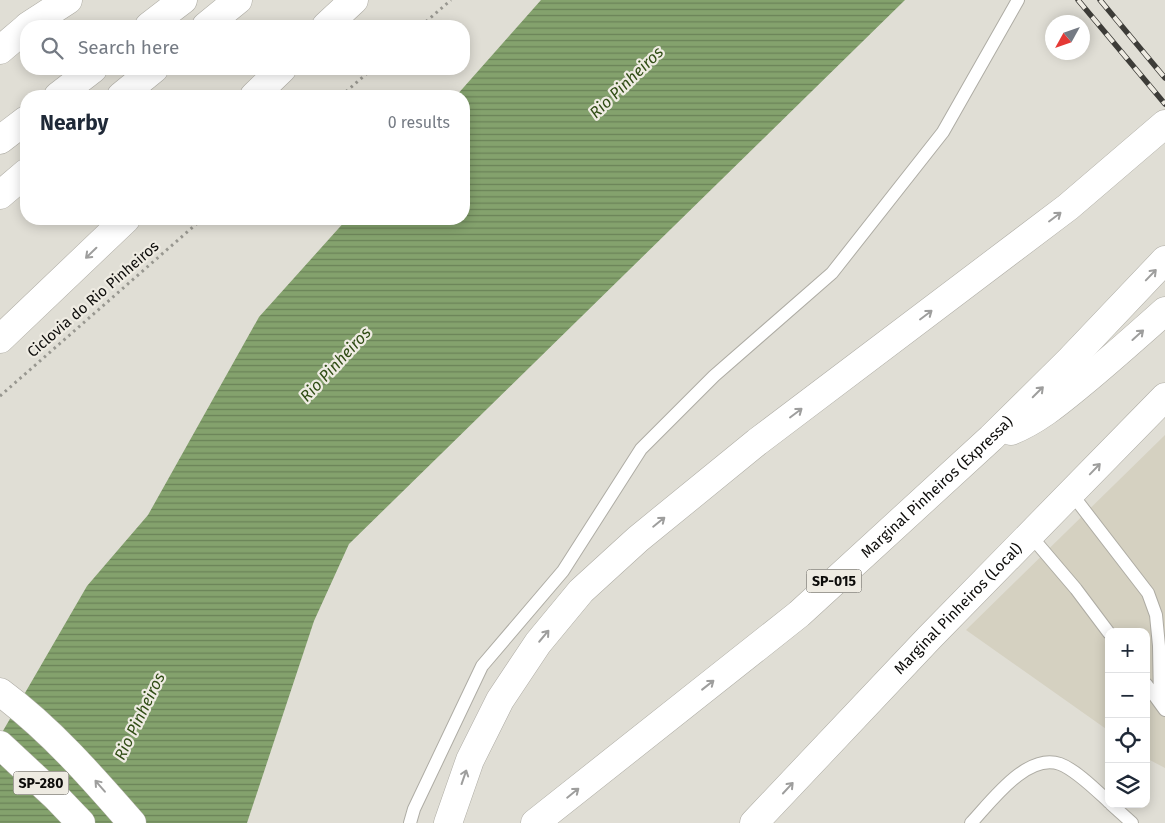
<!DOCTYPE html>
<html lang="en">
<head>
<meta charset="utf-8">
<style>
	:root { --surface:#fff; --page:#f2f2f3; --text:#1f2937; --muted:#747a83; --line:#e0e1e3 }
	body { margin:0; font-family:"Fira Sans",sans-serif; background:var(--page); color:var(--text) }
	.controls { position:absolute; right:15px; bottom:15px; display:grid; overflow:hidden; border-radius:10px; box-shadow:0 2px 12px #0003 }
	.controls button { width:45px; height:45px; display:grid; place-items:center; padding:0; border:0; border-bottom:1px solid var(--line); background:var(--surface); color:var(--text); font:25px sans-serif }
	.compass { position:absolute; left:1045px; top:15px; width:45px; height:45px; border-radius:50%; background:var(--surface); box-shadow:0 2px 12px #0003; rotate:230deg }
	.list { margin:0; padding:0; list-style:none }
	h2 { display:flex; justify-content:space-between; align-items:center; height:65px; margin:0; padding:0 20px; font-size:21px }
	h2 small { font-size:16px; font-weight:400; color:var(--muted) }
	.icon { flex:none; width:28px; height:28px; fill:none; stroke:currentColor; stroke-width:2; stroke-linecap:round; stroke-linejoin:round }
	.map { position:relative; flex:none; width:1165px; height:823px; overflow:hidden }
	.search { position:absolute; background:var(--surface); box-shadow:0 2px 12px #0003; left:20px; top:20px; width:450px; height:55px; display:flex; align-items:center; gap:12px; box-sizing:border-box; padding:0 18px; border-radius:20px; color:var(--muted); font-size:19px }
	.panel { position:absolute; background:var(--surface); box-shadow:0 2px 12px #0003; left:20px; top:90px; width:450px; height:135px; border-radius:20px }
	.map>svg:first-child { display:block }
	.built { fill:#d5d1c1 }
	.water { fill:url(#water-rules) }
	.lines { fill:none; stroke-linecap:round; stroke-linejoin:round }
	.lane-casing { stroke:#aeaca4; stroke-width:14 }
	.highway-casing { stroke:#aeaca4; stroke-width:29 }
	.path { stroke:#989790; stroke-width:3; stroke-dasharray:2.5 4; stroke-linecap:butt }
	.lane { stroke:#fff; stroke-width:12 }
	.highway { stroke:#fff; stroke-width:28 }
	.rail-casing { stroke:#3d3c38; stroke-width:5.5 }
	.rail { stroke:#eeebe2; stroke-width:4; stroke-dasharray:11; stroke-linecap:butt }
	.oneway { stroke:#9e9e9d }
	.labels { text-anchor:middle; stroke-width:4.5; stroke-linejoin:round; paint-order:stroke }
	.shield { fill:#eeebe2; stroke:#504f4b; stroke-width:1 }
	.shield-label { font-size:14px; font-weight:bold; fill:#0d0c0a }
	.street-label { font-size:15px; fill:#0d0c0a; stroke:#eeebe2 }
	.water-label { font-size:16px; font-style:italic; fill:#304d15; stroke:#eeebe2 }
</style>
</head>
<body>
<div class="map">
<svg width="1165" height="823" viewBox="0 0 1165 823">
	<defs>
		<pattern id="water-rules" width="6" height="5" patternUnits="userSpaceOnUse" patternTransform="scale(1.25)"><rect width="6" height="5" fill="#84a26d"/><path d="M0 2.5h6" fill="none" stroke="#6a8258"/></pattern>
	</defs>
	<rect width="100%" height="100%" fill="#e0ded5"/>
	<path class="built" d="M1165,435V768L1146,758V632H1109V731L966,630Z"/>
	<path class="water" d="M541,0H905L349,544L314,621L247,823H0V736L87,586L148,515L259,317L347,219H464V96H456Z"/>
	<g class="lines">
		<defs>
			<path id="lane" d="M1071,493L1148,593L1156,615L1159,646L1160,702
				M1030,535L1076,589L1109,633
				M1146,684L1165,710
				M1111,804L1132,823
				M410,823L414,809L482,666L563,571L641,449L714,376L832,273L943,132L1018,0
				M971,823C991,802 1027,752 1060,764C1076,770 1096,790 1109,802"/>
			<g id="highway">
				<path d="M28,26L68,0"/>
				<path d="M149,26L183,0"/>
				<path d="M206,26L238,0"/>
				<path d="M326,26L354,0"/>
				<path d="M0,50L26,28"/>
				<path d="M58,96L93,69"/>
				<path d="M121,96L154,69"/>
				<path d="M254,96L282,69"/>
				<path d="M0,140L26,120"/>
				<path d="M0,195L26,173"/>
				<path d="M0,339L126,219"/>
				<path d="M1011,431C1038,420 1059,402 1081,384C1110,360 1137,336 1165,311"/>
				<path d="M0,692C50,729 91,776 132,823"/>
				<path d="M0,745L56,797L81,823"/>
				<path d="M448,823L470,760L500,700L538,643L581,591L638,539L757,442L1068,207L1165,124"/>
				<path id="s1" d="M535,823L799,614L991,438L1071,359L1165,260"/>
				<path id="s2" d="M754,823L929,638L1165,397"/>
			</g>
		</defs>
		<use href="#lane" class="lane-casing"/>
		<use href="#highway" class="highway-casing"/>
		<path class="path" d="M421,26L451,0
			M341,96L372,69
			M0,396L202,219"/>
		<use href="#lane" class="lane"/>
		<use href="#highway" class="highway"/>
		<defs>
			<path id="rail" d="M1078,0L1165,104
				M1100,0L1165,78"/>
		</defs>
		<use href="#rail" class="rail-casing"/>
		<use href="#rail" class="rail"/>
	</g>
	<defs><path id="oneway-shaft" d="M-6 0H5M1.5-3L5.5 0L1.5 3" fill="none" stroke-width="1.6" stroke-linecap="round" stroke-linejoin="round" transform="scale(1.25)"/></defs>
	<g class="oneway">
		<use href="#oneway-shaft" transform="translate(1055 217) rotate(-37)"/>
		<use href="#oneway-shaft" transform="translate(91 253) rotate(136)"/>
		<use href="#oneway-shaft" transform="translate(1151 275) rotate(-46)"/>
		<use href="#oneway-shaft" transform="translate(926 315) rotate(-37)"/>
		<use href="#oneway-shaft" transform="translate(1138 335) rotate(-42)"/>
		<use href="#oneway-shaft" transform="translate(1038 392) rotate(-45)"/>
		<use href="#oneway-shaft" transform="translate(796 413) rotate(-37)"/>
		<use href="#oneway-shaft" transform="translate(1095 469) rotate(-46)"/>
		<use href="#oneway-shaft" transform="translate(659 522) rotate(-39)"/>
		<use href="#oneway-shaft" transform="translate(544 636) rotate(-50)"/>
		<use href="#oneway-shaft" transform="translate(708 685) rotate(-38)"/>
		<use href="#oneway-shaft" transform="translate(464 777) rotate(-71)"/>
		<use href="#oneway-shaft" transform="translate(100 786) rotate(-131)"/>
		<use href="#oneway-shaft" transform="translate(788 788) rotate(-47)"/>
		<use href="#oneway-shaft" transform="translate(573 793) rotate(-39)"/>
	</g>
	<g class="labels">
		<g class="shield">
			<rect x="806.5" y="569.5" width="55" height="23" rx="4"/>
			<rect x="13.5" y="771.5" width="55" height="23" rx="4"/>
		</g>
		<g class="shield-label">
			<text x="834" y="586">SP-015</text>
			<text x="41" y="788">SP-280</text>
		</g>
		<g class="street-label">
			<text transform="translate(93 299) rotate(-41)" y="5">Ciclovia do Rio Pinheiros</text>
			<text dy="5" stroke="none"><textPath href="#s1" startOffset="524">Marginal Pinheiros (Expressa)</textPath></text>
			<text dy="5" stroke="none"><textPath href="#s2" startOffset="296">Marginal Pinheiros (Local)</textPath></text>
		</g>
		<g class="water-label">
			<text transform="translate(626 82) rotate(-44)" y="6">Rio Pinheiros</text>
			<text transform="translate(335 364) rotate(-47)" y="6">Rio Pinheiros</text>
			<text transform="translate(139 716) rotate(-64)" y="6">Rio Pinheiros</text>
		</g>
	</g>
</svg>
<div class="controls">
<button>+</button>
<button>−</button>
<button><svg class="icon" aria-label="locate" viewBox="0 0 24 24"><circle cx="12" cy="12" r="6"/><path d="M12 2v4M12 18v4M2 12h4M18 12h4"/></svg></button>
<button><svg class="icon" aria-label="layers" viewBox="0 0 24 24"><path d="M12 4l9 5-9 5-9-5zM3 14l9 5 9-5"/></svg></button>
</div>
<svg class="compass" viewBox="-18 -18 36 36"><path d="M0-13l5 13h-10z" fill="#e53935"/><path d="M0 13l5-13h-10z" fill="#747a83"/></svg>
<div class="search"><svg class="icon" aria-label="search" viewBox="0 0 24 24"><circle cx="10" cy="10" r="6"/><path d="M15 15l6 6"/></svg>Search here</div>
<section class="panel">
<h2>Nearby<small>0 results</small></h2>
<ul class="list">
</ul>
</section>
</div>
</body>
</html>
